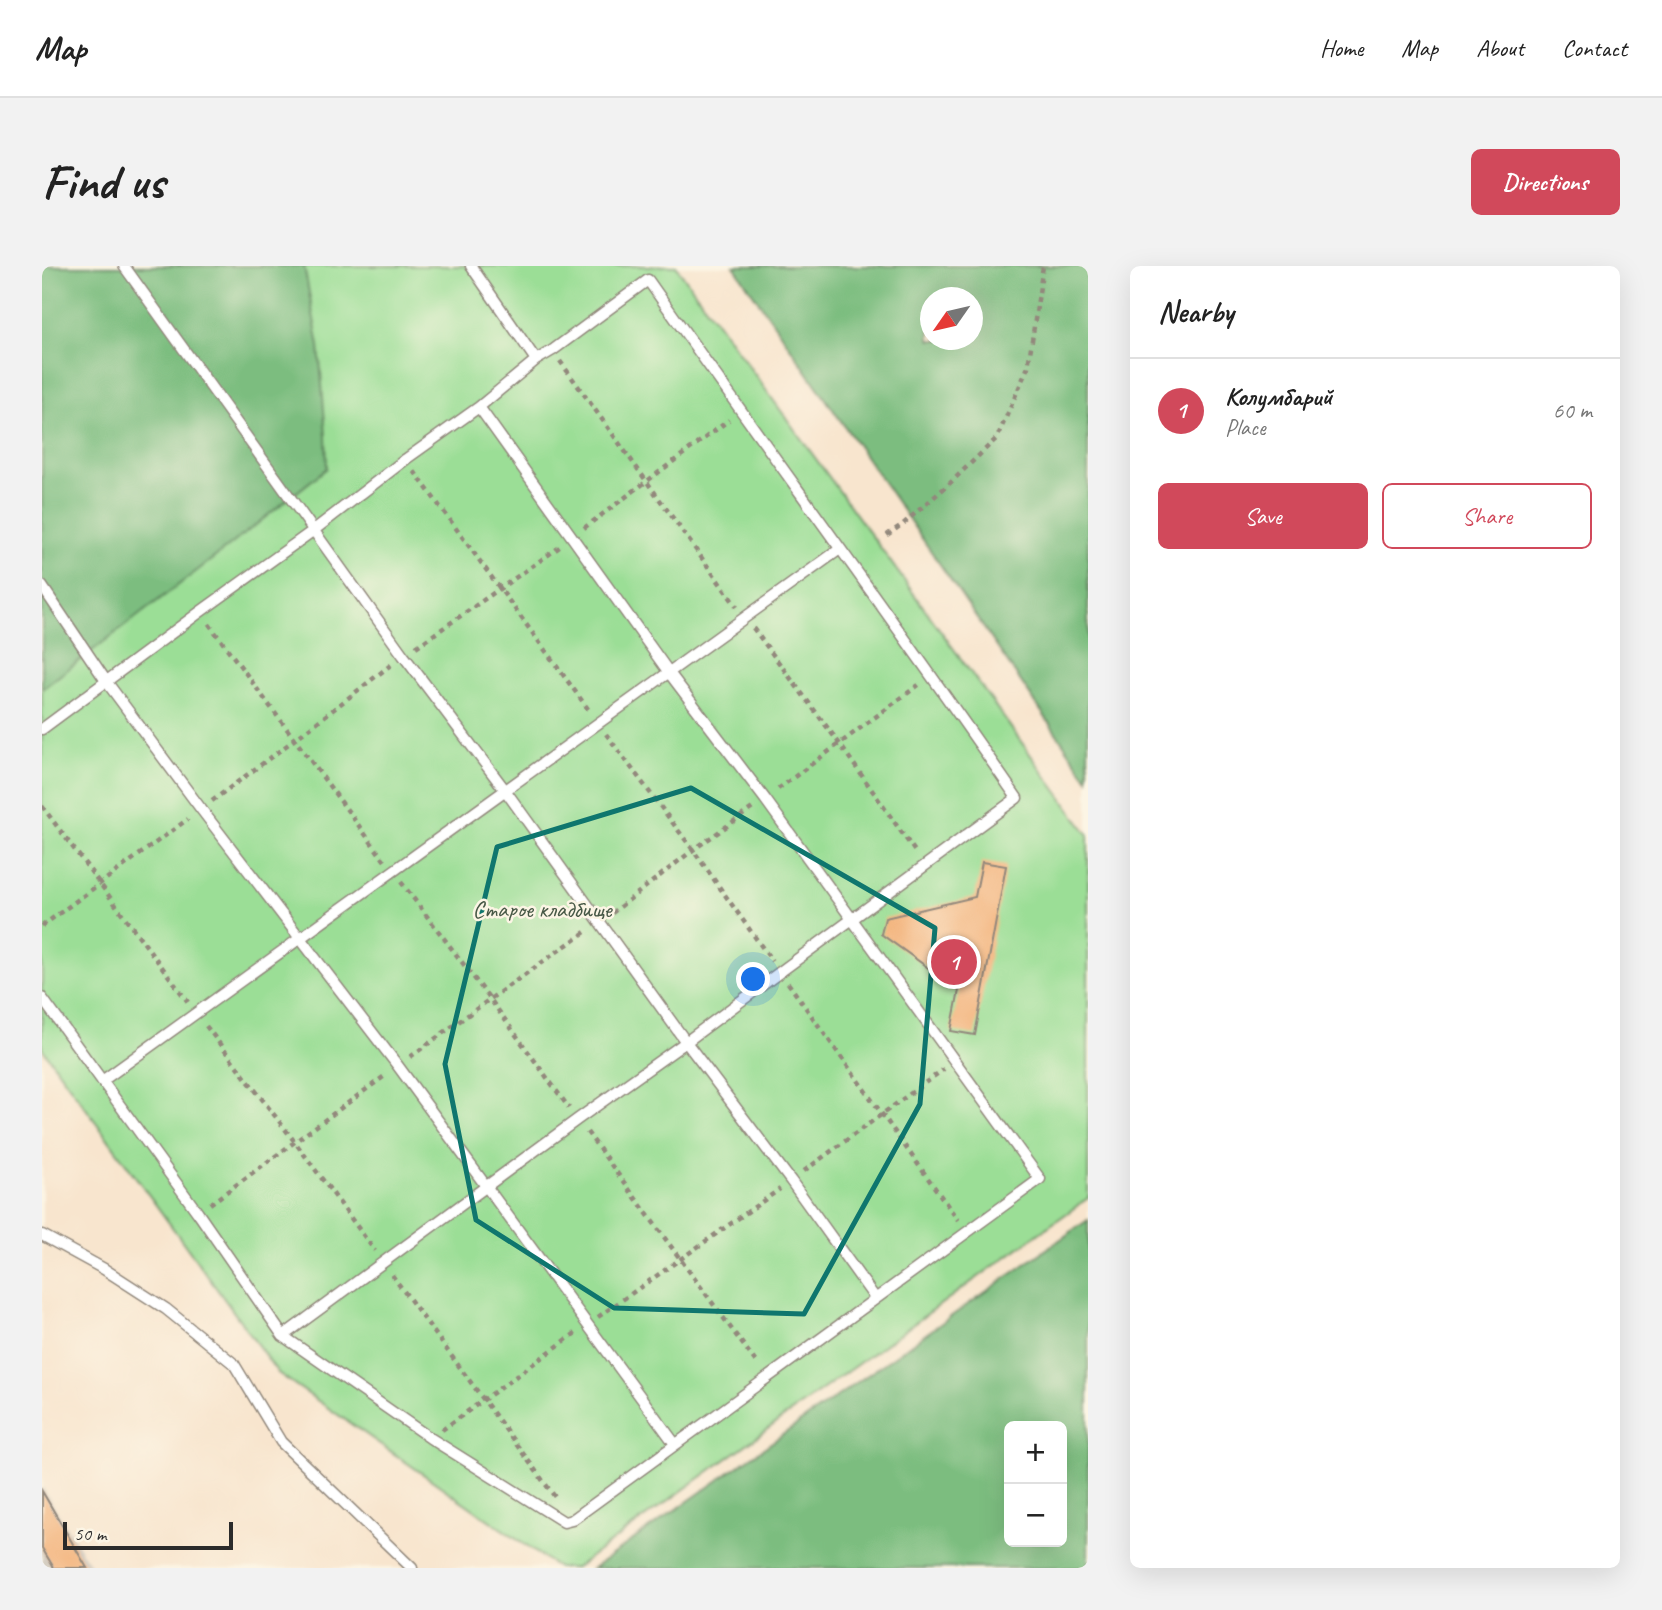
<!DOCTYPE html>
<html lang="en">
<head>
<meta charset="utf-8">
<style>
	:root { --surface:#fff; --page:#f2f2f2; --text:#222; --muted:#767676; --line:#e0e0e0; --accent:#d1495b }
	body { margin:0; font-family:Caveat,sans-serif; background:var(--page); color:var(--text) }
	.controls { position:absolute; right:21px; bottom:21px; display:grid; overflow:hidden; border-radius:10px; box-shadow:0 7px 28px #0002 }
	.controls button { width:63px; height:63px; display:grid; place-items:center; padding:0; border:0; border-bottom:2px solid var(--line); background:var(--surface); color:var(--text); font:35px sans-serif }
	.compass { position:absolute; left:878px; top:21px; width:63px; height:63px; border-radius:50%; background:var(--surface); box-shadow:0 7px 28px #0002; rotate:236deg }
	.scale { position:absolute; left:21px; bottom:18px; width:170px; box-sizing:border-box; padding-left:7px; border:4px solid #2b2b2b; border-top:0; font-size:19px; line-height:24px; white-space:nowrap; color:#2b2b2b; -webkit-text-stroke:5px #fcf5e5; paint-order:stroke }
	.you { position:absolute; left:712px; top:714px; width:24px; height:24px; margin:-18px; border:5px solid #fff; border-radius:50%; background:#1a73e8; box-shadow:0 0 0 10px #1a73e833 }
	.badge { display:grid; place-items:center; width:46px; height:46px; border-radius:50%; background:var(--accent); color:#fff; font-size:23px; font-weight:700 }
	.pin { position:absolute; translate:-50% -50%; border:4px solid #fff; box-shadow:0 2px 7px #0006 }
	.list { margin:0; padding:0; list-style:none }
	h2 { display:flex; justify-content:space-between; align-items:center; height:91px; margin:0; padding:0 28px; font-size:30px }
	h2 small { font-size:23px; font-weight:400; color:var(--muted) }
	.list li { display:grid; grid-template-columns:46px 1fr auto; gap:21px; align-items:center; box-sizing:border-box; height:105px; padding:0 28px; border-top:2px solid var(--line) }
	.list b { display:block; font-size:26px; white-space:nowrap }
	.list p { margin:0; font-size:23px; white-space:nowrap; color:var(--muted) }
	.list em { font-size:23px; font-style:normal; color:var(--muted) }
	.actions { display:flex; gap:14px; padding:21px 28px }
	.actions a { flex:1; padding:16px 0; border:2px solid var(--accent); border-radius:10px; text-align:center; font-size:24px; color:var(--accent) }
	.actions .main { background:var(--accent); color:#fff }
	.map { position:relative; flex:none; width:1046px; height:1302px; overflow:hidden; border-radius:10px }
	header { display:flex; align-items:center; gap:42px; box-sizing:border-box; height:98px; padding:0 35px; background:var(--surface); border-bottom:2px solid var(--line) }
	header strong { font-size:33px }
	nav { display:flex; gap:38px; margin-inline-start:auto; font-size:24px }
	.intro { display:flex; align-items:center; justify-content:space-between; box-sizing:border-box; height:168px; padding:0 42px }
	h1 { margin:0; font-size:49px }
	.button { padding:18px 32px; border-radius:10px; background:var(--accent); color:#fff; font-size:24px; font-weight:700 }
	main { display:flex; gap:42px; padding:0 42px }
	aside { flex:1; background:var(--surface); border-radius:10px; box-shadow:0 7px 28px #0002 }
	.map>svg:first-child { display:block }
	.industrial { fill:#cac3b8 }
	.green { fill:#9bde96; stroke:#638460; stroke-width:2 }
	.forest { fill:#7cbd7f; stroke:#547455; stroke-width:2; fill-rule:evenodd }
	.building { fill:#f3b178 }
	.lines { fill:none; stroke-linecap:round; stroke-linejoin:round }
	.lane-casing { stroke:#92887c; stroke-width:13 }
	.path { stroke:#92887c; stroke-width:4.5; stroke-dasharray:5 5; stroke-linecap:butt }
	.lane { stroke:#fff; stroke-width:10 }
	.marked { fill:none; stroke:#0f766e; stroke-width:5; stroke-linejoin:round }
	.labels { text-anchor:middle; stroke-width:5; stroke-linejoin:round; paint-order:stroke }
	.park-label { font-size:24px; fill:#475846; stroke:#fcf5e5 }
</style>
</head>
<body>
<header>
<strong>Map</strong>
<nav><a>Home</a><a>Map</a><a>About</a><a>Contact</a></nav>
</header>
<div class="intro"><h1>Find us</h1><a class="button">Directions</a></div>
<main>
<div class="map">
<svg width="1046" height="1302" viewBox="0 0 1046 1302">
	<rect width="100%" height="100%" fill="#fcf5e5"/>
	<filter id="ink" filterUnits="userSpaceOnUse"><feTurbulence type="fractalNoise" baseFrequency=".0143" numOctaves="2"/><feDisplacementMap in="SourceGraphic" scale="14" xChannelSelector="R" yChannelSelector="G"/><feConvolveMatrix kernelMatrix="1 2 1 2 8 2 1 2 1" color-interpolation-filters="sRGB"/></filter>
	<filter id="wash" filterUnits="userSpaceOnUse"><feTurbulence type="fractalNoise" baseFrequency=".00686" numOctaves="4" result="noise"/><feDisplacementMap in="SourceGraphic" scale="28" xChannelSelector="R" yChannelSelector="G"/><feGaussianBlur stdDeviation="1.57" result="paint"/><feColorMatrix in="noise" values="0 0 0 0 0 0 0 0 0 0 0 0 0 0 0 0 0 1.4 0 .05"/><feComposite in="paint" operator="in"/></filter>
	<g filter="url(#wash)">
		<rect width="100%" height="100%" fill="#f8e5ce"/>
		<path class="industrial" d="M0,1221L50,1302H0Z"/>
		<path class="green" d="M0,0H634L1046,568V932L533,1302H516L236,1107L0,782Z"/>
		<path class="forest" d="M0,0H262L277,80L284,170L285,202L181,285L0,423Z
			M692,0H1046V513ZM888,32H930V74H888Z
			M1046,954V1302H551ZM1020,1160V1276H967V1160Z"/>
		<g id="blocks">
			<path class="building" d="M940,596L964,600L933,769L909,765L917,724L839,668L843,652L933,631Z
				M0,1225L45,1302H12L0,1282Z"/>
		</g>
	</g>
	<g filter="url(#ink)">
		<use href="#blocks" fill-opacity="0" stroke="#92887c" stroke-width="2"/>
		<g class="lines">
			<defs>
				<path id="lane" d="M82,0L361,389L463,524L644,776L749,915L833,1032
					M429,0L494,94
					M0,320L64,415L159,543L356,800L633,1178
					M0,463L158,346L272,264L364,193L437,141L494,94L511,84L606,14C728,187 854,357 975,532L738,706L644,776L536,853L241,1070
					M0,732L156,947L241,1070L388,1172L522,1256L530,1254L998,913L723,533L628,408L437,141
					M60,815C306,638 552,461 798,283
					M0,969L62,1003L124,1043L192,1098L239,1176L370,1302"/>
			</defs>
			<use href="#lane" class="lane-casing"/>
			<path class="path" d="M518,95L695,341
				M372,205L549,447
				M542,262L687,154
				M845,269L861,258L907,218L955,172L986,101L1001,0
				M167,358L343,595
				M711,362L797,477L874,587
				M374,381L519,280
				M564,468L651,584L730,695
				M736,523L878,418
				M170,535L252,474L350,398
				M0,540L146,736
				M359,616L448,733L527,842
				M570,647L651,584L712,541
				M0,660L146,553
				M746,717L916,954
				M164,760L253,876L333,985
				M368,791L448,733L546,664
				M545,866L716,1099
				M762,905L902,803
				M168,938L344,809
				M350,1009L513,1231
				M556,1051L738,923
				M400,1164L535,1066"/>
			<use href="#lane" class="lane"/>
		</g>
	</g>
	<path class="marked" d="M649,522L893,662L878,838L762,1048L572,1042L434,954L403,798L455,581Z"/>
	<g class="labels">
		<g class="park-label">
			<text x="500" y="651">Старое кладбище</text>
		</g>
	</g>
</svg>
<div class="controls">
<button>+</button>
<button>−</button>
</div>
<svg class="compass" viewBox="-18 -18 36 36"><path d="M0-13l5 13h-10z" fill="#e53935"/><path d="M0 13l5-13h-10z" fill="#767676"/></svg>
<div class="scale">50 m</div>
<div class="you"></div>
<div class="pin badge" style="left:912px;top:696px">1</div>
</div>
<aside>
<h2>Nearby<small></small></h2>
<ul class="list">
<li><span class="badge">1</span><div><b>Колумбарий</b><p>Place</p></div><em>60 m</em></li>
</ul>
<div class="actions"><a class="main">Save</a><a>Share</a></div>
</aside>
</main>
</body>
</html>
